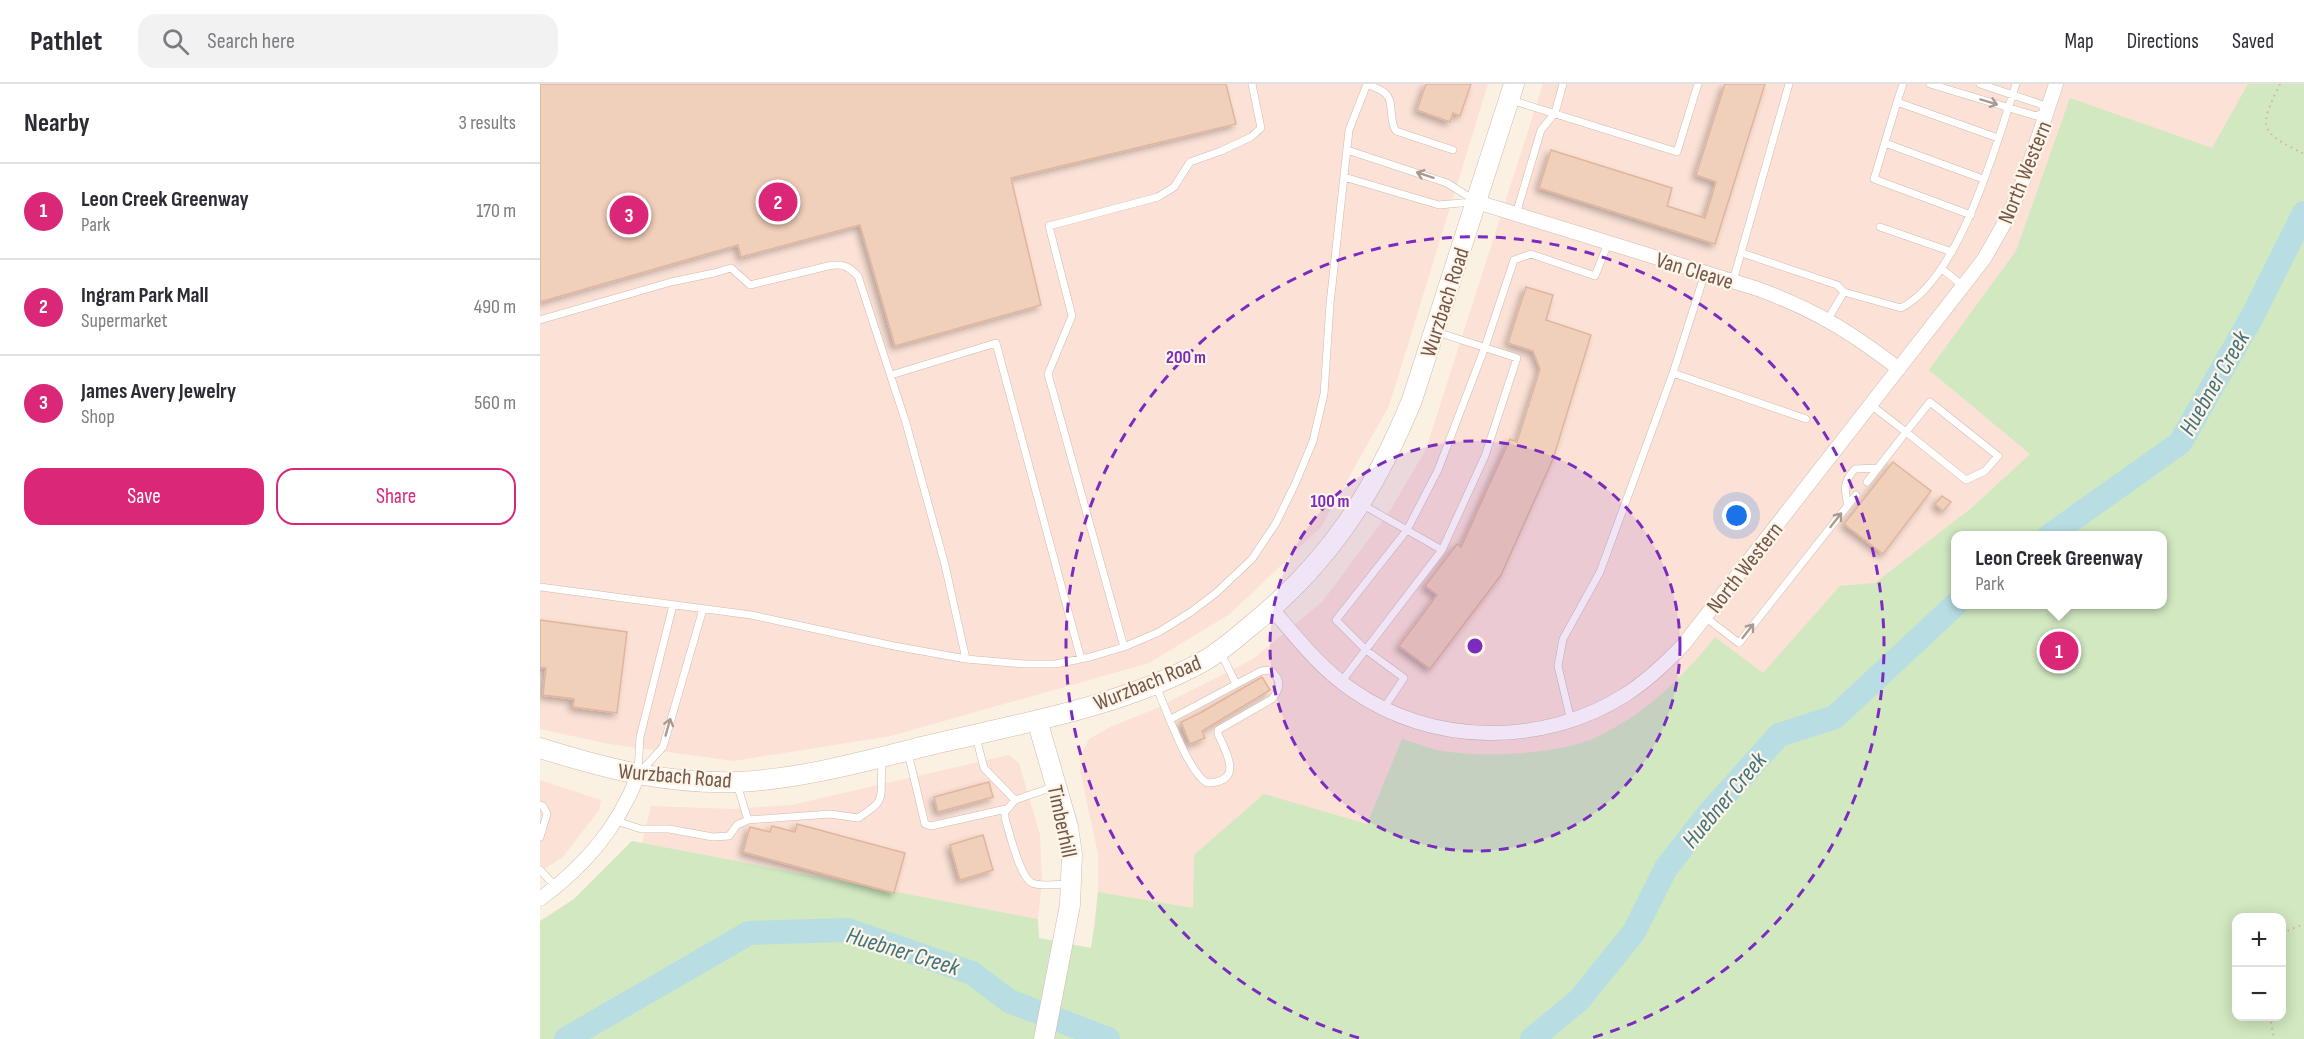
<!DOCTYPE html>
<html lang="en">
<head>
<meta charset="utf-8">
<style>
	:root { --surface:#fff; --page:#f2f2f3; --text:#2b2b33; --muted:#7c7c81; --line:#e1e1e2; --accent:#db2777 }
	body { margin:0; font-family:"Sofia Sans Condensed",sans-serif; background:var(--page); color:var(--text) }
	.controls { position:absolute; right:18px; bottom:18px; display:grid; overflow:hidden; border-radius:12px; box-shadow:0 3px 15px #0003 }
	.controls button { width:54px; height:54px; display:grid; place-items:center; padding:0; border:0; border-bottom:2px solid var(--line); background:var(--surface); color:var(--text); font:30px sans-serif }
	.you { position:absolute; left:1197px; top:432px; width:21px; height:21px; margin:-15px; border:4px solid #fff; border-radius:50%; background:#1a73e8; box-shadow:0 0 0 9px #1a73e833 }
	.badge { display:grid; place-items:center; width:39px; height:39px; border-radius:50%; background:var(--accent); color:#fff; font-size:20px; font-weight:700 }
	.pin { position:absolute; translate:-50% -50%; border:3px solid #fff; box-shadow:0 2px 6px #0006 }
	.popup { position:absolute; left:1411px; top:447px; width:216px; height:78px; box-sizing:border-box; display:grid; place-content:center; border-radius:12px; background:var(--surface); filter:drop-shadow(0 2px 4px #0005); font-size:20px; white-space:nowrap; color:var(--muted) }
	.popup b { font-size:22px; color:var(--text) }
	.popup::after { content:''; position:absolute; left:50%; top:100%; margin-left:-12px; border:12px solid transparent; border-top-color:var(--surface) }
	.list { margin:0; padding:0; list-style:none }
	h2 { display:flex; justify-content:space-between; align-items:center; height:78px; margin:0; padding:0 24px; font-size:26px }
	h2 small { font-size:20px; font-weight:400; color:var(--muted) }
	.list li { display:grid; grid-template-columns:39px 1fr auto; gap:18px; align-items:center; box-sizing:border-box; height:96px; padding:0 24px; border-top:2px solid var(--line) }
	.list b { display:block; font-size:22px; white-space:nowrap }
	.list p { margin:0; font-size:20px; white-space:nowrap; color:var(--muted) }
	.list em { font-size:20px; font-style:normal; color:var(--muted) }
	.actions { display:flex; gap:12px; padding:18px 24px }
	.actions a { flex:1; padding:14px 0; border:2px solid var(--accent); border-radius:18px; text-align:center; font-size:21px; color:var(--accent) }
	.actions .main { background:var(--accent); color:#fff }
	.icon { flex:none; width:33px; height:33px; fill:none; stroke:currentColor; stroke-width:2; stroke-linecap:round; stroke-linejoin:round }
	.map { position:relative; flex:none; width:1764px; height:955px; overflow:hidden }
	header { display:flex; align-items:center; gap:36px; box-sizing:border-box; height:84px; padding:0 30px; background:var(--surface); border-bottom:2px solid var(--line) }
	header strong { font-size:28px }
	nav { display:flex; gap:33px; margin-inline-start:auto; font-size:21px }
	.search { width:420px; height:54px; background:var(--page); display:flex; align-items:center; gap:15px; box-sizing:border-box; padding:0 21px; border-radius:18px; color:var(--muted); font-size:22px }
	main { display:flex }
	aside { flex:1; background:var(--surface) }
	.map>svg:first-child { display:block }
	.commercial { fill:#fbe1d6 }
	.green { fill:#d1e8c1; fill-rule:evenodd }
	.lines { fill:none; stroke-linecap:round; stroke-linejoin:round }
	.river { stroke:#b8dee4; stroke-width:24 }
	.building { fill:#f0cfbb; stroke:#e1b59c; stroke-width:1.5; filter:url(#shadow) }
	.lane-casing { stroke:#cebbac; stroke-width:8 }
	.street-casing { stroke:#cebbac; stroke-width:15 }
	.secondary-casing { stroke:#d1baa9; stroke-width:21 }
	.path { stroke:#d4b29e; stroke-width:2; stroke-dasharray:1.5 4.5; stroke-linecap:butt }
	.lane { stroke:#fff; stroke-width:7 }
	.street { stroke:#fff; stroke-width:14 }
	.secondary { stroke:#fff; stroke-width:20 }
	.oneway { stroke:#aa9a92 }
	.ring { fill:none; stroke:#7b2cbf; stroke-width:3; stroke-dasharray:10 8 }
	.labels { text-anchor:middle; stroke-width:4.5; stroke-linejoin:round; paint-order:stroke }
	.street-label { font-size:22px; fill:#72574a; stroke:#fef5e8 }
	.water-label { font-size:24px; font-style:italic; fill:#41747e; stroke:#fef5e8 }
	.centre { fill:#7b2cbf; stroke:#fef5e8; stroke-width:3 }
	.ring-label { font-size:18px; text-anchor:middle; font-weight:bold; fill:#7b2cbf; stroke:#fef5e8; stroke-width:4.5; stroke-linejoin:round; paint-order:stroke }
</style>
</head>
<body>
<header>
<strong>Pathlet</strong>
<div class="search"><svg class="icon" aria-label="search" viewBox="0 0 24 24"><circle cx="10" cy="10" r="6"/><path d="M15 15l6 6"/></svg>Search here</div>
<nav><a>Map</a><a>Directions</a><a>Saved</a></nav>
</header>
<main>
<aside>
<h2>Nearby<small>3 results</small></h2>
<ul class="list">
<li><span class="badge">1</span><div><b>Leon Creek Greenway</b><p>Park</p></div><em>170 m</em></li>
<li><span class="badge">2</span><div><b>Ingram Park Mall</b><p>Supermarket</p></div><em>490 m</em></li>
<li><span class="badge">3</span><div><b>James Avery Jewelry</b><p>Shop</p></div><em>560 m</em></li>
</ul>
<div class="actions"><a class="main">Save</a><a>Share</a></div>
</aside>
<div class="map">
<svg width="1764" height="955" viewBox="0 0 1764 955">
	<defs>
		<filter id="shadow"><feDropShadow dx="-3.5" dy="3.5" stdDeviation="3" flood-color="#0004"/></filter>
	</defs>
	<rect width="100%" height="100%" fill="#fbf1e2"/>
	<path class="commercial" d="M0,0H948L849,322L781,443L690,530L609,579L351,652L194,677L69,660L0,645Z
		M1003,0H1715L1648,276L1490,370L1117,709L551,864L558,808V770L540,686L541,671L549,655L570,643L615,625L713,575L783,517L851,425L886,365Z
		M469,671L479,679L500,751L502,797L498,835L102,759L111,722L192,725L251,721Z
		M0,696L61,716L59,726L23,773L0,788Z"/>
	<path class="green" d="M1708,0H1764V955H0V837L34,815L92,757L498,835L499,854L551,864L555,840L558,808L653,824L654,771L724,710L827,740L862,655C873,658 885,663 897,666C938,674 1013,671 1052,655C1102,633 1142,595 1175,553L1223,589L1300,502L1335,499L1430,425L1490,370L1389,286L1476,167L1530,14L1672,64ZM1416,452H1622V520H1416ZM1696,834H1742V932H1696Z"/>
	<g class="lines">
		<path class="river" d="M1509,452L1640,359L1712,233L1764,129
			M26,955L209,849L308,846L432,889L469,917L568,955
			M992,955L1039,916L1094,848L1126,784L1170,728L1239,651L1295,633L1416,520"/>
	</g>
	<path class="building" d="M0,0H686L696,40L471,94L501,221L355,262L320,141L201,173L198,161L0,218Z
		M886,0H931L920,32L913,29L910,38L877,26Z
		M1185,0H1225L1175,160L999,104L1011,66L1132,104L1127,122L1165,134L1176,98L1156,91Z
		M986,203L1013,211L1006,236L1051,251L1013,375L961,491L890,585L859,562L897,511L885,502L917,460L921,463L970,355L977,358L1000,285L993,267L968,259Z
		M1353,378L1391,407L1343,470L1304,440Z
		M1402,412L1411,418L1403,427L1395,420Z
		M0,536L87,548L77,629L33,623L34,615L3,611L6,584L0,583Z
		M722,593L730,606L662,647L665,654L650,660L641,638L660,629Z
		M449,698L453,713L398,728L394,713Z
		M257,740L365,769L354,809L203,768L210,743L230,748L232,742L255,748Z
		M443,751L453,786L420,796L410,761Z"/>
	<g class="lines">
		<defs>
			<path id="lane" d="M827,0C832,3 841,5 845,9C855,18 848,36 856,47L913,66
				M1363,0L1357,18L1458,54
				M1390,0L1496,32L1508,27L1500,20L1440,0
				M971,16L1137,68L1158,0
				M1357,18L1334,95L1431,131
				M1345,59L1443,95
				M807,66L907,99L934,116
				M804,93L899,121L932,118
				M976,130L1001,46L1015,29L1023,0
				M1340,143L1412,168
				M1202,169L1297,201L1304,208
				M1402,185L1423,202
				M1193,197L1249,0
				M1288,235L1304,208L1361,224C1420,194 1456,61 1476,0
				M0,236L131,198L174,189L191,184L210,201L288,182C302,179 308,182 318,192L366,339L405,481L426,575
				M1133,289L1266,335
				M351,291L456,259L541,575
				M1327,398L1366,348L1426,396L1445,387L1458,372L1390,318L1366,348L1331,321
				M823,421L902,466
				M1308,421C1304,405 1303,398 1315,385L1337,384
				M0,503L211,531L354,562L426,575L485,580H516L550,573L584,563L619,548L651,528L676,509L712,475L736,439L756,398L773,357L784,310L790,220L809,46L827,0
				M1165,533L1199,559L1316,411
				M584,563L508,290L532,232L509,142L618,113L634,103L650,78L681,67L711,53L721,44L712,0
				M680,567L696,600
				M801,598L902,466L945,372L977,274L897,248
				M616,602C626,625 648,688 667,699C704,698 687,670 678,650V646L732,615C741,604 742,596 730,586L721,587L631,635
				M844,624L864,594L826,566L796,536L867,446L898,386L945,263L974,176L991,170L1055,192L1068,159
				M1031,637L1018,582L1023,555L1060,488L1133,289L1165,189
				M436,653L444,684L475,716
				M368,669L385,740L391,742L466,725
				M101,687L123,663L163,525
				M98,688L100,653L133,521
				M197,700L208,736L290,730L318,734C349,715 339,714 342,681
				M513,703L475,716L465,728V734C469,747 480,794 492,799C502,803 518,800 529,800
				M0,721L3,722L7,730L0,753
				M76,737L101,745H129L173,753L189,752L197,741L208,736
				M0,786L16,803"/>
			<path id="street" d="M937,118L1218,205C1275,226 1311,248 1359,285
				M732,525C757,554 780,584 812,606C892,662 1003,663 1085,611C1107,597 1126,579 1144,560L1444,175L1469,131L1486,90L1516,0
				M0,815C46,781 77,744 98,692"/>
			<path id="secondary" d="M497,636L528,743L532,770L530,821L504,955
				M0,664C67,685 126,700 197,698C264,695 329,676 394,660C483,639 583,622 664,577C680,568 695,555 709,543C788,480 834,409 872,316L974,0"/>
		</defs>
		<use href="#lane" class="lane-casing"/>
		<use href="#street" class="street-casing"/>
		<use href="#secondary" class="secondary-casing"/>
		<path class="path" d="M1740,0C1718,45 1719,47 1764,70
			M1742,849L1764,840
			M1730,932L1734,955"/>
		<use href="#lane" class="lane"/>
		<use href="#street" class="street"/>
		<use href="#secondary" class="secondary"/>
	</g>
	<defs><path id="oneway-shaft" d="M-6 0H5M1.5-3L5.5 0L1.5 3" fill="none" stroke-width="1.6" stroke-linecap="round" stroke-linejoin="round" transform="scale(1.5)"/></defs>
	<g class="oneway">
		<use href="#oneway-shaft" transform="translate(1449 18) rotate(17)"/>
		<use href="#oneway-shaft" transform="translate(885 91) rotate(-162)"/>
		<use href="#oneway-shaft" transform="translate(1296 436) rotate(-52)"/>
		<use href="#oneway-shaft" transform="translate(1208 547) rotate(-52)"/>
		<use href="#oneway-shaft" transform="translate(128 643) rotate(-74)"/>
	</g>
	<circle cx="935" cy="562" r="205" fill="#7b2cbf" fill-opacity=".12"/>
	<g class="ring">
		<circle cx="935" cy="562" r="205"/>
		<path d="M819 954A409 409 0 1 1 1051 954"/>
	</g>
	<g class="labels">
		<g class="street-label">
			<text transform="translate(1484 88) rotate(-68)" y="8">North Western</text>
			<text transform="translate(1155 186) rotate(17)" y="8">Van Cleave</text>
			<text transform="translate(904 218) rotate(-72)" y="8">Wurzbach Road</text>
			<text transform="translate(1204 483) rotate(-52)" y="8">North Western</text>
			<text transform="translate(607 598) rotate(-22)" y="8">Wurzbach Road</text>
			<text transform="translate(135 691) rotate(5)" y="8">Wurzbach Road</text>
			<text transform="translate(523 737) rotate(78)" y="8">Timberhill</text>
		</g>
		<g class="water-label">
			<text transform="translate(1674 299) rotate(-60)" y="8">Huebner Creek</text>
			<text transform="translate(1184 716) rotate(-50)" y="8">Huebner Creek</text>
			<text transform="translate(363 867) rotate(17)" y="8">Huebner Creek</text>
		</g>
	</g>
	<circle cx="935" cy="562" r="9" class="centre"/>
	<g class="ring-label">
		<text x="646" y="279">200 m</text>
		<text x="790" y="423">100 m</text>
	</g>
</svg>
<div class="controls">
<button>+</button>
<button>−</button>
</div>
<div class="you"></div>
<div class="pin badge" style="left:1519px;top:567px">1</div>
<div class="popup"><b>Leon Creek Greenway</b>Park</div>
<div class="pin badge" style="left:238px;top:118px">2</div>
<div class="pin badge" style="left:89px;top:131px">3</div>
</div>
</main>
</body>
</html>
